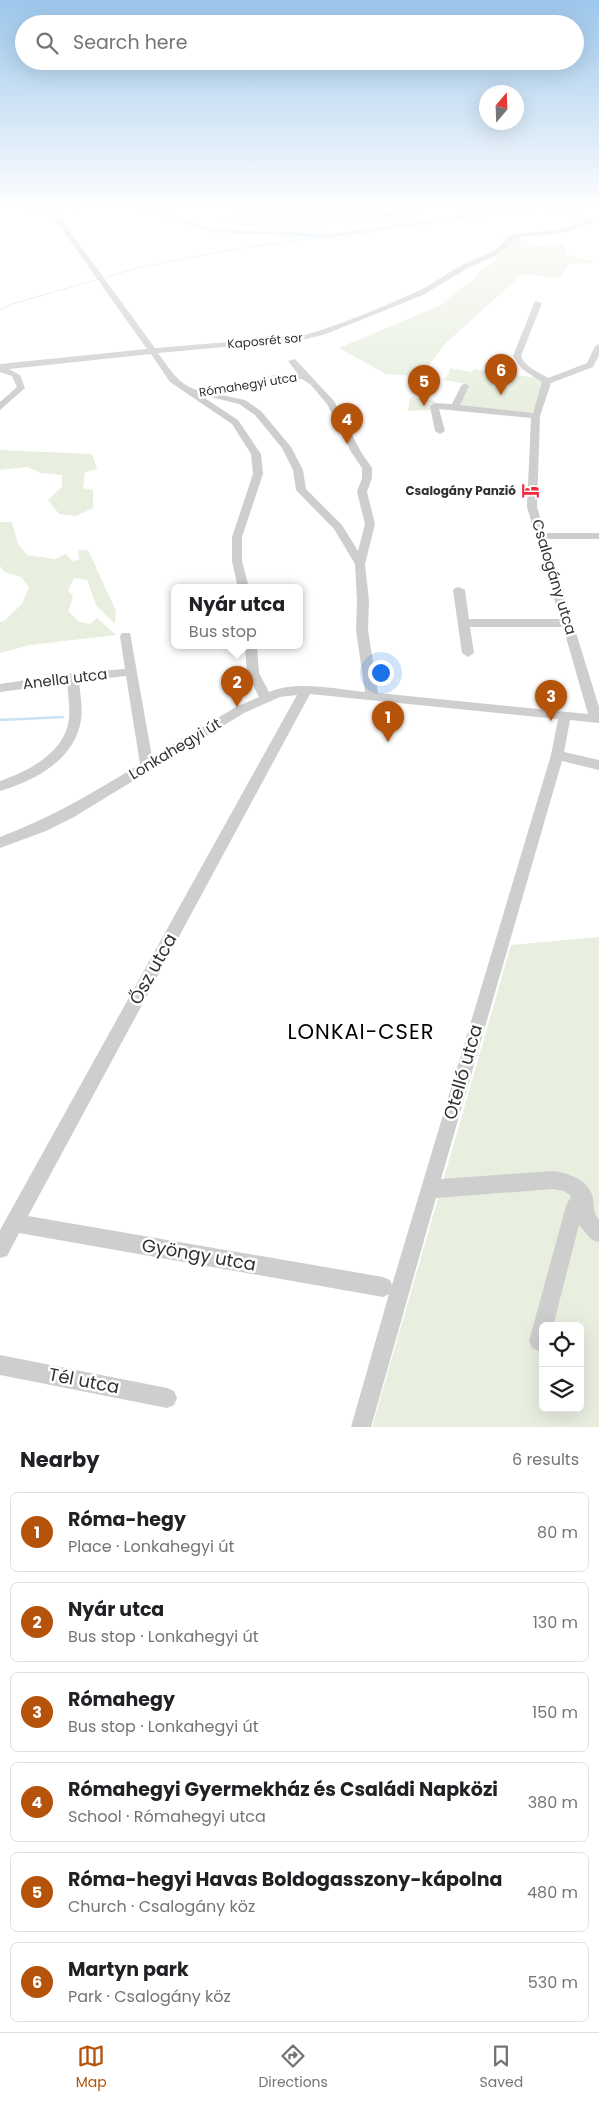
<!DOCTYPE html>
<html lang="en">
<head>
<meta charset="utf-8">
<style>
	:root { --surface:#fff; --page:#f6f6f6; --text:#202124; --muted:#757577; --line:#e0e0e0; --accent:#b45309 }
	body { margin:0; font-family:Poppins,sans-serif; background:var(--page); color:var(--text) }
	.controls { position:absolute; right:15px; bottom:15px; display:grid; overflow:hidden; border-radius:8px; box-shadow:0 5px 20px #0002 }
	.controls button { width:45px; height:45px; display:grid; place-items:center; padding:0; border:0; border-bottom:1px solid var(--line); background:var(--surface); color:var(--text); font:25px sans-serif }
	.compass { position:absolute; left:479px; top:85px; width:45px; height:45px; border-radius:50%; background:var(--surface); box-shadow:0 5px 20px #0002; rotate:19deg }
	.you { position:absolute; left:380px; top:672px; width:18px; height:18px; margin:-12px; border:4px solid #fff; border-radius:50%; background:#1a73e8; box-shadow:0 0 0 8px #1a73e833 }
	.badge { display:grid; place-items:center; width:32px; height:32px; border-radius:50%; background:var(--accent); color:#fff; font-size:16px; font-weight:700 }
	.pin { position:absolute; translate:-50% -41px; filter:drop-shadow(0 1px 2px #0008) }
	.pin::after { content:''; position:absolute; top:26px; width:18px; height:15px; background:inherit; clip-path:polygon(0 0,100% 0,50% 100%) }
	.popup { position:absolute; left:171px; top:584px; width:132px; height:65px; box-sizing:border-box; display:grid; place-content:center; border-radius:8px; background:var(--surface); filter:drop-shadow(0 1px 4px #0005); font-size:16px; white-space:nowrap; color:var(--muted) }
	.popup b { font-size:19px; color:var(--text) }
	.popup::after { content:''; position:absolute; left:50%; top:100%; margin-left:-10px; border:10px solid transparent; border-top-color:var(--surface) }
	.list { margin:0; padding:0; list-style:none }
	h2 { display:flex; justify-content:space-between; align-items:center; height:65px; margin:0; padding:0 20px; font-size:21px }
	h2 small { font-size:16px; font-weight:400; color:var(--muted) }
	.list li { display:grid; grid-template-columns:32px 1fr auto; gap:15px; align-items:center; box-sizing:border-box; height:80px; margin:0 10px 10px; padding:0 10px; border:1px solid var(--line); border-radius:8px }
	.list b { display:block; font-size:19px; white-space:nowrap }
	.list p { margin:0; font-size:16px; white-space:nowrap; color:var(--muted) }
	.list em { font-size:16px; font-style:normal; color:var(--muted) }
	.icon { flex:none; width:28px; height:28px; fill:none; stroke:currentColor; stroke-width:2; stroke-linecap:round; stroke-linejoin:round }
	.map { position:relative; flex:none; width:599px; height:1427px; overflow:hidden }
	.search { position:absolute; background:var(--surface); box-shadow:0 5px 20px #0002; left:15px; right:15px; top:15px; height:55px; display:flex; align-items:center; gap:12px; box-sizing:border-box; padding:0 18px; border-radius:28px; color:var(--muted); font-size:19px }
	.sheet { height:605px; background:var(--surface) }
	nav { display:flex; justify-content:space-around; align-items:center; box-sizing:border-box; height:70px; border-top:1px solid var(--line); background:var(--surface); font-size:14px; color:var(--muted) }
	nav a { display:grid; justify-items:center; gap:2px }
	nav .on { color:var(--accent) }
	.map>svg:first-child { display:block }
	.green { fill:#e8efdf; fill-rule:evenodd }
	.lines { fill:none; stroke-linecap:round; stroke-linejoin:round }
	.stream-far1 { stroke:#cae2f0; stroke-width:1 }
	.stream { stroke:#cae2f0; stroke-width:2.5 }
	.river { fill:#cae2f0; fill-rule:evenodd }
	.minor { fill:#cecece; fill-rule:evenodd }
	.labels { text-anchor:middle; stroke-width:5; stroke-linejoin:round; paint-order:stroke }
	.far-street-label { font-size:12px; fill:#313131; stroke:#fff }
	.far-poi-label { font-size:12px; font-weight:bold; fill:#313131; stroke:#fff; text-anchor:end }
	.street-label { font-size:15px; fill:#313131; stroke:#fff }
	.near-street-label { font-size:18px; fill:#313131; stroke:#fff }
	.near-quarter-label { font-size:21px; letter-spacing:1px; fill:#000; stroke:#fff }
</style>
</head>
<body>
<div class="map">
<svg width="599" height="1427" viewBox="0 0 599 1427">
	<rect width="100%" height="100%" fill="#fff"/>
	<path class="green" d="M248,207H306L325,214L327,216L325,221L328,223L318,231L265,229L220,224Z
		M510,234L536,246L565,244V254L599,263L568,264L560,278L522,274L445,344L421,376L386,374L339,348L441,305L477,276L480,270L499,259L490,254L506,240L503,236Z
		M450,368L472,372L474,369L530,377L538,376L545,382L533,412L528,413L458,405L468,384L443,380L448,375Z
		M410,397L435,401L432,410L408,411Z
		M0,450L92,454L97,469L85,472L83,488L93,490V508L76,516L59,514L48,500L62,487V475L41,473L27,467L0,470Z
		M0,522H12L18,544L27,555L55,559L66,554L72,561L79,560L78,551L88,550L116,611L115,624L96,605L87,580L74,578L68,590L73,597L68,611L80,622L90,624L97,618L116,635L30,645L0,653V622L4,621L22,604L29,587L21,577L4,572L0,566Z
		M599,937V1427H372L511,945ZM543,1326H580V1408H543Z"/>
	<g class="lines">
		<path class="stream-far1" d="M56,211L84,207
			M26,214L46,212
			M0,310L12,304L141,267L224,251L326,236"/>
		<path class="stream" d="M0,720L63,717"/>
		<path class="river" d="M131,207H143L213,228L329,234L516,207H536L532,209L329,238L213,232Z"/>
		<path class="minor" d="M46,207H52L155,348L301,336C340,325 379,309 416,292C432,285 446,273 462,265C480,256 498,254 509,235L562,229L586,222L543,207H552L597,222L563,233L514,238L510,244L495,256L468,268L423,295L326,334L302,340L158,353C170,369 181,389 203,391L275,375L298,374L288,361L295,359L334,401L361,452L372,468V478L367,492L375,524L365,564L369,601L368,630L378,693L588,714L563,627H470L474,653L468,657L462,653L453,590L455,588L459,587L465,590L469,619H560L527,507L531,418L439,409L445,431L440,434L435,431L430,406L434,403L452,404L461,386L465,383L469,386L460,405L533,413L542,382L522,369L513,356L535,301L542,303L521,356C525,367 538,372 548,378L587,363L595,346L599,344V355L593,367L551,383L540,416L537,507L545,533H599V539H547L599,707V723L570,720L564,752L599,760V770L562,761L441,1179L553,1171C569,1173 589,1180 593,1198C594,1205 593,1214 599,1220V1242L592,1240L579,1225L553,1326H543V1349L539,1351L532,1348L529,1341L566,1206L571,1196L564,1191L553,1189L436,1198L371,1427H351L389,1294L383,1297L19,1233L7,1256L0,1258V1230L297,695L280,697L244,713L74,817L46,831L0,848V837C51,818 94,792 140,764L126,676L79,681C80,694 83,708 81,720C75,760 34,781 0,791V781C29,771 66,752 69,718C70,706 68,694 67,683L0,692V684L73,673L125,669L120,636L122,633H130L152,757L236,707L259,697L247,673L245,646H257L259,673L269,692C297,680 335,689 365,692L356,630L357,601L355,564L334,529L296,490L293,470L282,448L255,415L239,404L207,396L203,397L238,420L261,454L263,474L242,537V561L249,588H238L232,561V537L253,474L251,454L232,424L170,382L151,354L9,369L20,375L25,388L0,410V402L17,387L12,376L0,372V364L147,349ZM302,379L311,385L327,404L351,452L362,468V478L357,492L365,524L358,551L342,525L306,489L303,470L291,447L261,411L245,400L216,394L275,381ZM310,694L558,719L551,755L392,1285L390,1280L383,1277L28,1216Z
			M311,207C319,207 337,208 343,211L338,213L381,214L415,207H427L381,218L333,217L329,213Z
			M0,1355L167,1388L174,1391L177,1398L174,1405L167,1408L0,1375Z"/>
	</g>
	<linearGradient id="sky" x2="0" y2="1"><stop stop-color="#9cc6eb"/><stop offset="0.51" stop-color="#fff"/><stop offset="1" stop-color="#fff" stop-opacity="0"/></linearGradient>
	<rect width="599" height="407" fill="url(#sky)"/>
	<defs>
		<symbol id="hotel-bare" viewBox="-9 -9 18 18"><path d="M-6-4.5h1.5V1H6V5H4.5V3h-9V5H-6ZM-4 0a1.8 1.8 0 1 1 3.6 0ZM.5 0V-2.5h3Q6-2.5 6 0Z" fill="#f52738" stroke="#fff" stroke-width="2.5" paint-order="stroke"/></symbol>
	</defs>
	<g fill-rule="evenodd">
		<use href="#hotel-bare" x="518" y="478" width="25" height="25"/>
	</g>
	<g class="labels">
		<g class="far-street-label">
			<text transform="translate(265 341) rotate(-5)" y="4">Kaposrét sor</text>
			<text transform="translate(248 385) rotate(-9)" y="4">Rómahegyi utca</text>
		</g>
		<g class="far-poi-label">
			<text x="516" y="495">Csalogány Panzió</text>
		</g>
		<g class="street-label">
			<text transform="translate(554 577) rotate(73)" y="5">Csalogány utca</text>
			<text transform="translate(65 679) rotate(-7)" y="5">Anella utca</text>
			<text transform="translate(175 749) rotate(-31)" y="5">Lonkahegyi út</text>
		</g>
		<g class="near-street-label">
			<text transform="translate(153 969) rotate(-61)" y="6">Ősz utca</text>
			<text transform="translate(463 1072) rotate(-74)" y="6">Otelló utca</text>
			<text transform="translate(199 1255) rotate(10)" y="6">Gyöngy utca</text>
			<text transform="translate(84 1381) rotate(11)" y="6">Tél utca</text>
		</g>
		<g class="near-quarter-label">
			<text x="361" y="1039">LONKAI-CSER</text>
		</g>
	</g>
</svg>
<div class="controls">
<button><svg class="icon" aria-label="locate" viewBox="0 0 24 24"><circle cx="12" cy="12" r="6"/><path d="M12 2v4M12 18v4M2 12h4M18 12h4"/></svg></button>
<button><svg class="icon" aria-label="layers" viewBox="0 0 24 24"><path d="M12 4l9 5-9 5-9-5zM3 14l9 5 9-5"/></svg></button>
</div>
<svg class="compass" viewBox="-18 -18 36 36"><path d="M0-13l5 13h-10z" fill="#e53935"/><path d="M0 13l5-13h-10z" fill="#757577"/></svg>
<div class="you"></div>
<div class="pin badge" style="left:388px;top:742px">1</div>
<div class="pin badge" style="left:237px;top:707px">2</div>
<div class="popup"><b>Nyár utca</b>Bus stop</div>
<div class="pin badge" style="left:551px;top:721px">3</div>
<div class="pin badge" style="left:347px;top:444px">4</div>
<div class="pin badge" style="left:424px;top:406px">5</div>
<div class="pin badge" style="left:501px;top:395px">6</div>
<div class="search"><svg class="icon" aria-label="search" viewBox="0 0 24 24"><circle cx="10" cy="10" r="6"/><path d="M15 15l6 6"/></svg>Search here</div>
</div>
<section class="sheet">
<h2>Nearby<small>6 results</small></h2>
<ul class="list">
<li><span class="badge">1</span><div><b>Róma-hegy</b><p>Place · Lonkahegyi út</p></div><em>80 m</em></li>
<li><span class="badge">2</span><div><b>Nyár utca</b><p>Bus stop · Lonkahegyi út</p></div><em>130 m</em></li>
<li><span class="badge">3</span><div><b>Rómahegy</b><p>Bus stop · Lonkahegyi út</p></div><em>150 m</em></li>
<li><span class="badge">4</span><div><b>Rómahegyi Gyermekház és Családi Napközi</b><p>School · Rómahegyi utca</p></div><em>380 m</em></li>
<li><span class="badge">5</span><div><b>Róma-hegyi Havas Boldogasszony-kápolna</b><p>Church · Csalogány köz</p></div><em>480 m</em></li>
<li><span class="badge">6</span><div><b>Martyn park</b><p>Park · Csalogány köz</p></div><em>530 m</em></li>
</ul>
</section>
<nav>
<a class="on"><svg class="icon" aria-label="map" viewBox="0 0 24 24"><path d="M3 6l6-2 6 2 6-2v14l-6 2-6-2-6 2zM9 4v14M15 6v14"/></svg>Map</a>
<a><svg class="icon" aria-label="directions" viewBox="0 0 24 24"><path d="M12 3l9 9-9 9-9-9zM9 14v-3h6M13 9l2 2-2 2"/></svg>Directions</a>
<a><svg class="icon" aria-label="saved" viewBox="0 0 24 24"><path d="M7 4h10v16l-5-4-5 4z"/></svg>Saved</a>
</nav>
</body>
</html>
